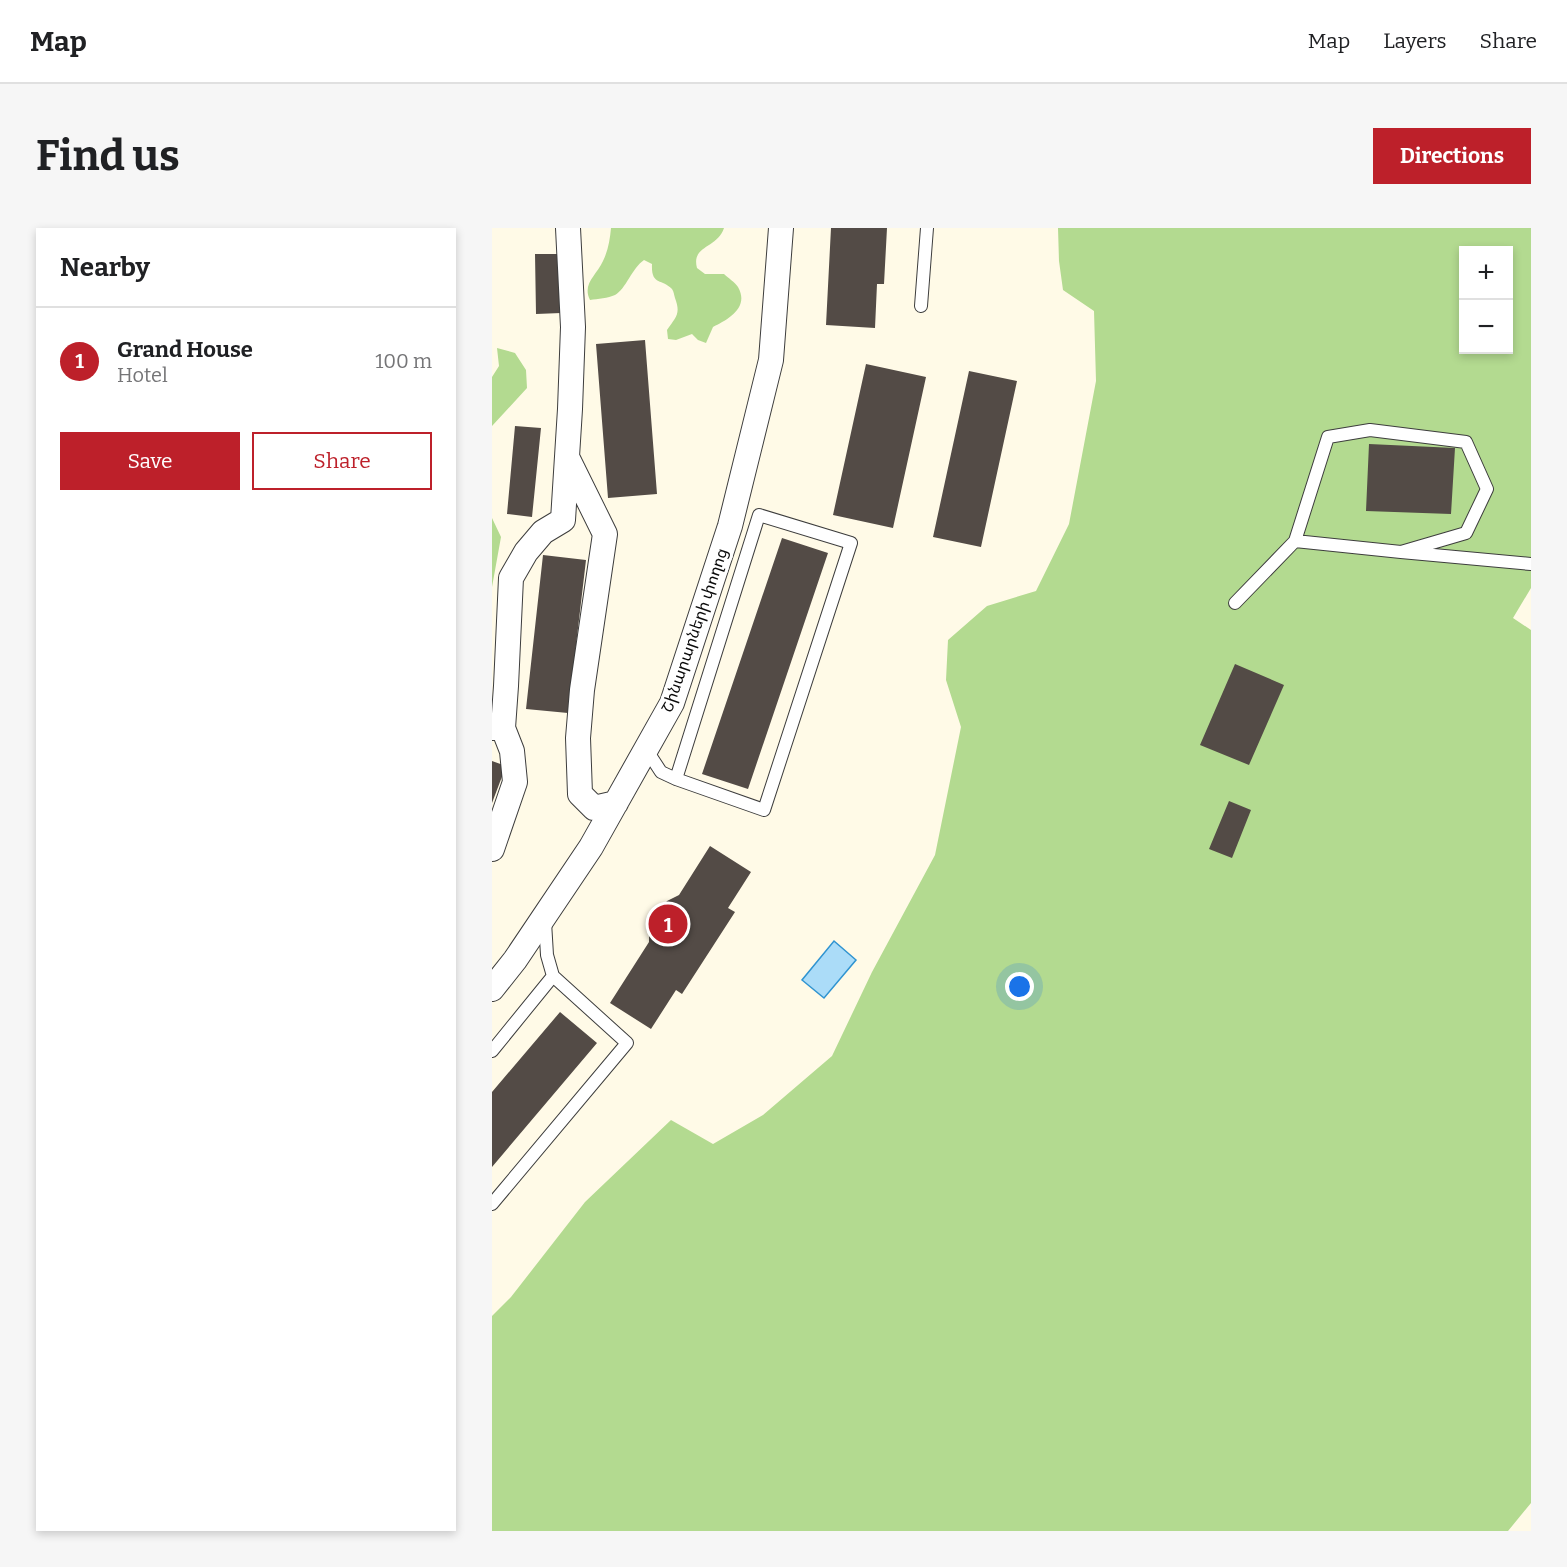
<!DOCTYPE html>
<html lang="en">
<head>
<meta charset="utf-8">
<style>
	:root { --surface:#fff; --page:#f6f6f6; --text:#202124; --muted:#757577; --line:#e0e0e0; --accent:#bd202a }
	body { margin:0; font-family:Bitter,"Noto Sans Armenian",serif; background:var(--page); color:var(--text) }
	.controls { position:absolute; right:18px; top:18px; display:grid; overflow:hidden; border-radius:0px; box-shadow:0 3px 9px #0003 }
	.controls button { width:54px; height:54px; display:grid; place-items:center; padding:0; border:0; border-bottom:2px solid var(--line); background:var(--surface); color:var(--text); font:30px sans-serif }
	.you { position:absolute; left:528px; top:759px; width:21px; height:21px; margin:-15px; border:4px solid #fff; border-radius:50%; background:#1a73e8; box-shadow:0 0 0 9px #1a73e833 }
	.badge { display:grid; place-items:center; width:39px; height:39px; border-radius:50%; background:var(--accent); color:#fff; font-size:20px; font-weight:700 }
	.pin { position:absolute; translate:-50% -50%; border:3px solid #fff; box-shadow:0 2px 6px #0006 }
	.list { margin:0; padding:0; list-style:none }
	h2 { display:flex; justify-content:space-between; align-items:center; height:78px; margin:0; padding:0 24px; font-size:26px }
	h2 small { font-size:20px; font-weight:400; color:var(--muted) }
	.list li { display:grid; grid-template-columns:39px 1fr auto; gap:18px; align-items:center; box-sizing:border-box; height:108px; padding:0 24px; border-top:2px solid var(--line) }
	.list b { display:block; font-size:22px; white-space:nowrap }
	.list p { margin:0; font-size:20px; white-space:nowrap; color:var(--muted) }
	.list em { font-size:20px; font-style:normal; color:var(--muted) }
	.actions { display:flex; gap:12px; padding:18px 24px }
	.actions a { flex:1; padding:14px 0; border:2px solid var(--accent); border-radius:0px; text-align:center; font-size:21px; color:var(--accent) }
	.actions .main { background:var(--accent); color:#fff }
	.map { position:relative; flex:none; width:1039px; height:1303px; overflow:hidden; border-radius:0px }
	header { display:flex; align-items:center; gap:36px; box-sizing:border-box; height:84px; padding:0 30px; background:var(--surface); border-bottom:2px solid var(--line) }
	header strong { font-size:28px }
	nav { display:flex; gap:33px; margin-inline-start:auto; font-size:21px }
	.intro { display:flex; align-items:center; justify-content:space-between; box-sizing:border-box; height:144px; padding:0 36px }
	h1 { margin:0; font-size:42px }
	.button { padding:15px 27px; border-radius:0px; background:var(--accent); color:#fff; font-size:21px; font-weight:700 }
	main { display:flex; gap:36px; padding:0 36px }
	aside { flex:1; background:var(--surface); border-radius:0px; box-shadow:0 3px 9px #0003 }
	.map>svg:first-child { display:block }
	.forest { fill:#b3da90; fill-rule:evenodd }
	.water { fill:#abdcf8; stroke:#3094d1; stroke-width:1.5 }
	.building { fill:#534b46 }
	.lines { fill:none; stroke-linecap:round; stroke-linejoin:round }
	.lane-casing { stroke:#3d3d3d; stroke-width:14 }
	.street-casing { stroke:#3d3d3d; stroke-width:26 }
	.lane { stroke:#fff; stroke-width:12 }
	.street { stroke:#fff; stroke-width:24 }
	.labels { text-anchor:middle; stroke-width:6; stroke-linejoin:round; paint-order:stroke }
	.street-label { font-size:16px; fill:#0a0a0a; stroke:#fff }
</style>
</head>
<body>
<header>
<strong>Map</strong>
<nav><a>Map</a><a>Layers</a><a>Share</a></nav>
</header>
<div class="intro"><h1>Find us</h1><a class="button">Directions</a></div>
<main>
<aside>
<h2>Nearby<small></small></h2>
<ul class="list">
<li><span class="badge">1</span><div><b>Grand House</b><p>Hotel</p></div><em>100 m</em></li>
</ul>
<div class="actions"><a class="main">Save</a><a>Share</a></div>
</aside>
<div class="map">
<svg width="1039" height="1303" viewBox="0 0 1039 1303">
	<rect width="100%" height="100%" fill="#fffae7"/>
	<path class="forest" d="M119,0H232C225,21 199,17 205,40L213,46H232C236,50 243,54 246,59C258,80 235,92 221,99L214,115L206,112L200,106L184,112L176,111L175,102C184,89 189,86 183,70C182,67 182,64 180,61C170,50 159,58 160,36L152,32C140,40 134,61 123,67C116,70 106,71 98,72C90,56 104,48 111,33C116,23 118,11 119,0Z
		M566,0H1039V360L1021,390L1039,402V1275L1016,1303H0V1088L19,1069L93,974L179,892L221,916L271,887L340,828L380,744L443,627L469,499L454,452L456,412L495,378L544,363L577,296L604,153L602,83L571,62L567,33ZM972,22H1017V122H972Z
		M5,120L23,125L34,142L35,160L0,198V149L7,138Z
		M0,290L9,309L0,359Z"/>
	<path class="water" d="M342,713L364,732L332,770L310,752Z"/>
	<path class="building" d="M339,0H395L392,56H385L383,100L334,97Z
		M43,26H69V85L44,86Z
		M153,112L165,266L116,270L104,116Z
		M374,136L434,149L401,300L341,287Z
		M477,143L525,153L489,319L441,309Z
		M23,198L49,200L40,289L15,286Z
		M877,216L963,220L959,286L874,283Z
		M290,310L336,325L256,561L210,546Z
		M51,327L94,332L76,485L34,481Z
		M743,436L792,457L757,537L708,517Z
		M0,533L14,538L0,575Z
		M737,573L759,582L740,630L717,621Z
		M218,618L259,644L236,680L243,684L190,766L184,762L159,801L118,775L157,714V703L175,673L187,667Z
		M68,784L105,815L0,939V864Z"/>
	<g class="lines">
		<defs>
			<path id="lane" d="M429,78L435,0
				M803,313L836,209L878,202L974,214L995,261L974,305L909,324
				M743,375L803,313L909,324L1039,336
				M154,521L169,544L184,551L272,582L359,315L267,287L184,551
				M0,823L61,748
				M0,976L135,815L61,748L55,727L53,694"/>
			<path id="street" d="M76,231L113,306L90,462L86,510L88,566L102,580L124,575
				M0,500H11L14,458L19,350L34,324L51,304L71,292L78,181L81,99L76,0
				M0,621L23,554L20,523L11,500
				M0,761L23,732L99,619L180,475L238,298L279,132L289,0"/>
		</defs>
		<use href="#lane" class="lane-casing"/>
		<use href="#street" class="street-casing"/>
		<use href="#lane" class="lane"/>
		<use href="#street" class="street"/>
	</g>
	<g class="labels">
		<g class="street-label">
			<text transform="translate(202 402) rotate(-71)" y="6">Շինարարների փողոց</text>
		</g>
	</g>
</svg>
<div class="controls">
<button>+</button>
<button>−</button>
</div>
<div class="you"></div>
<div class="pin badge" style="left:176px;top:696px">1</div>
</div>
</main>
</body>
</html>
